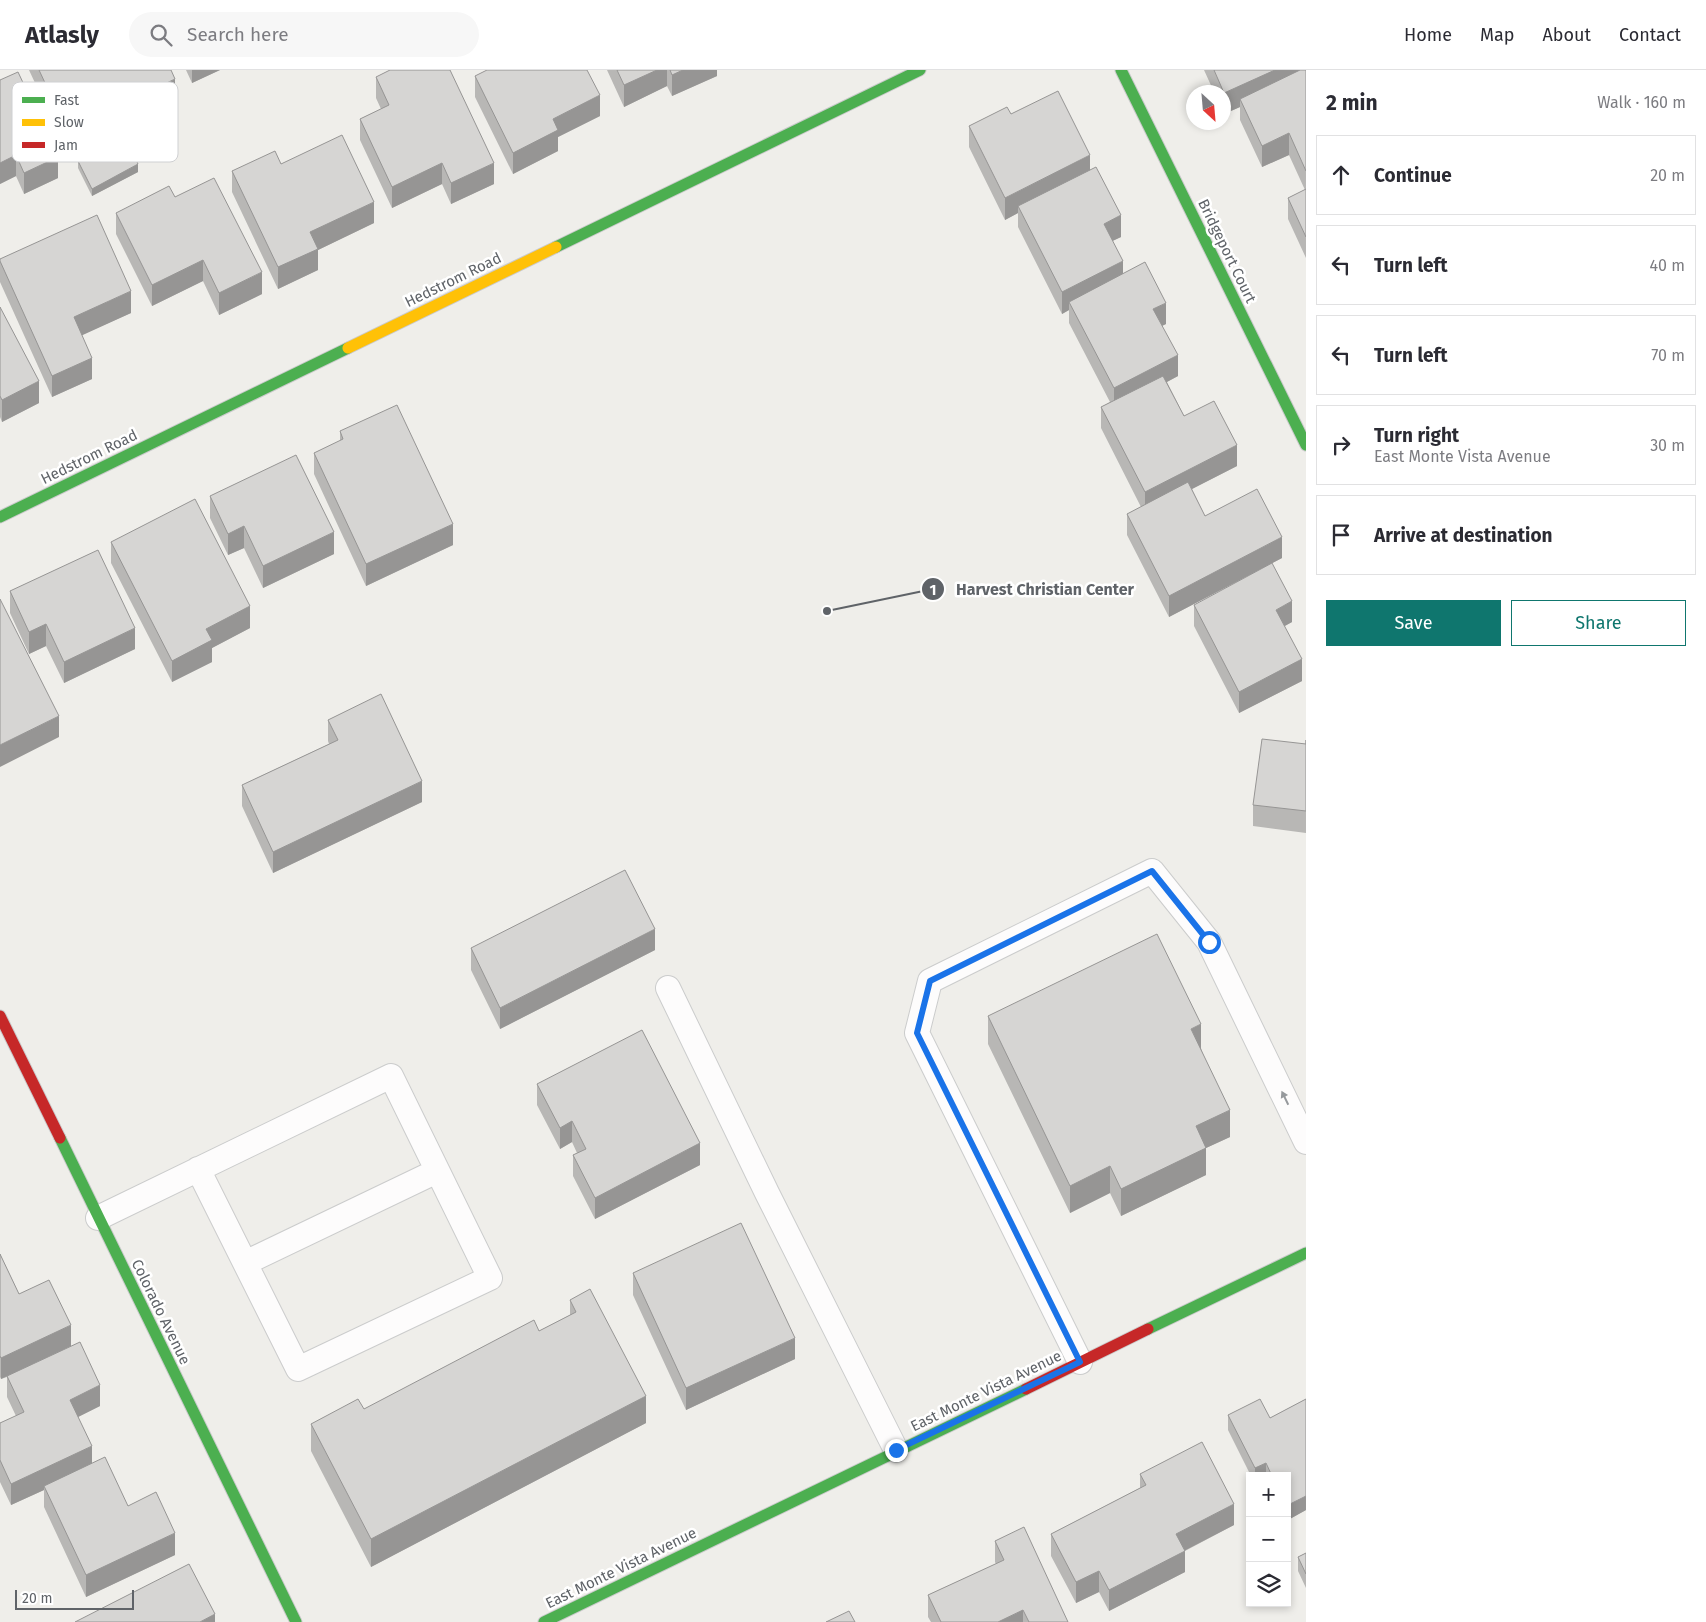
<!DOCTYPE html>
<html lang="en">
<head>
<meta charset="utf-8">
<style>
	:root { --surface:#fff; --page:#f7f7f7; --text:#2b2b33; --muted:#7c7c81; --line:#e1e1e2; --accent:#0f766e }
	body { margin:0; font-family:"Fira Sans",sans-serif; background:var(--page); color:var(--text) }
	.controls { position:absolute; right:15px; bottom:15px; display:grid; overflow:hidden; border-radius:0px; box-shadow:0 2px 8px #0003 }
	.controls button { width:45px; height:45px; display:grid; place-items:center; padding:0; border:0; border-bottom:1px solid var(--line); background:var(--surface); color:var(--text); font:25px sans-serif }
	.compass { position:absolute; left:1186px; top:15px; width:45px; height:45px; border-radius:50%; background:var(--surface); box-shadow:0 2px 8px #0003; rotate:154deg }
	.scale { position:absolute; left:15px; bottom:12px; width:119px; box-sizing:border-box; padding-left:5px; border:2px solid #5f6368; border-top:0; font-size:14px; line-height:18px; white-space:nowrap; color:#5f6368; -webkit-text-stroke:4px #fff; paint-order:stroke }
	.stop { position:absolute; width:15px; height:15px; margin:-11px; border:4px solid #1a73e8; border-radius:50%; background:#fff }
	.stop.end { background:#1a73e8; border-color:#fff; box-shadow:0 1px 5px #0008 }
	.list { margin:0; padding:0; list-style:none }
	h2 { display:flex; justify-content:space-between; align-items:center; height:65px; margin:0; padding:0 20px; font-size:21px }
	h2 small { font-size:16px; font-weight:400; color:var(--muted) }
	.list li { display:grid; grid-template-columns:32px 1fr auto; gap:15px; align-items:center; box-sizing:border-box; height:80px; margin:0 10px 10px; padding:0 10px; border:1px solid var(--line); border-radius:0px }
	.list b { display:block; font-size:19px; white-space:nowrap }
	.list p { margin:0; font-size:16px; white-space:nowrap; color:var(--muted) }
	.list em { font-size:16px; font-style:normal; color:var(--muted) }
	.actions { display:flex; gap:10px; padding:15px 20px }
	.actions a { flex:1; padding:11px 0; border:1px solid var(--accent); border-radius:0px; text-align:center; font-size:18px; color:var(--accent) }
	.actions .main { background:var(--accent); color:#fff }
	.icon { flex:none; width:28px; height:28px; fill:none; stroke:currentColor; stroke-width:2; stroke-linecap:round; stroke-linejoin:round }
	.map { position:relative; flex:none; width:1306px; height:1552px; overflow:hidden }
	header { display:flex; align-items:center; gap:30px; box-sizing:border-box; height:70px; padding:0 25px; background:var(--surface); border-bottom:1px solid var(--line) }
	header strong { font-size:24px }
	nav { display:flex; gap:28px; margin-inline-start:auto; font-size:18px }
	.search { width:350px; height:45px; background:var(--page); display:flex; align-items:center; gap:12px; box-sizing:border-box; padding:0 18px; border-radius:28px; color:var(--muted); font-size:19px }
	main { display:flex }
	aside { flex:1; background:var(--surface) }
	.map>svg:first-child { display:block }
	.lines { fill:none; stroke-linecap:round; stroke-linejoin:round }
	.lane-casing { stroke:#cbcccc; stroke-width:26 }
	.fast-casing { stroke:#cacacb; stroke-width:13 }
	.slow-casing { stroke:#cacacb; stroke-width:13 }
	.jam-casing { stroke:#cacacb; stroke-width:13 }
	.lane { stroke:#fdfcfc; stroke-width:24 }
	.fast { stroke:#4caf50; stroke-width:11 }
	.slow { stroke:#ffc107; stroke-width:11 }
	.jam { stroke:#c62828; stroke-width:11 }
	.wall { fill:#b8b7b5 }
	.shaded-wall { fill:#969594 }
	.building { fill:#d6d5d3; stroke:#969594 }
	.oneway { fill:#96999c }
	.route { stroke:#1a73e8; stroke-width:6 }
	.labels { text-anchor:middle; stroke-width:5; stroke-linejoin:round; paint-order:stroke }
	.street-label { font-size:15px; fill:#5f6368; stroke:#fff }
	.key { fill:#fff; stroke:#cfd0d2; stroke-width:1 }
	.key-label { font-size:14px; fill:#5f6368 }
	.leader { fill:none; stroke:#5f6368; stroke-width:2 }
	.callout-dot { fill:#5f6368; stroke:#fff; stroke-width:2 }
	.mark-label { font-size:15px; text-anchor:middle; font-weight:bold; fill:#fff }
	.callout-label { font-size:16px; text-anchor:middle; font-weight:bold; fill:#5f6368; stroke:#fff; stroke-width:5; stroke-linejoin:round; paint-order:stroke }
</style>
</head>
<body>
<header>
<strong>Atlasly</strong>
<div class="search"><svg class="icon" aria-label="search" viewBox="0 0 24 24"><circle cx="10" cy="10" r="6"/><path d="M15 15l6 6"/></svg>Search here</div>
<nav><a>Home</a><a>Map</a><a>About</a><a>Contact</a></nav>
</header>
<main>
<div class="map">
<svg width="1306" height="1552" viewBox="0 0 1306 1552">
	<rect width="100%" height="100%" fill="#efeeea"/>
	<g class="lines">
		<defs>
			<path id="lane" d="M668,918L767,1123L896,1380
				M98,1148L391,1006L490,1208L298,1299L198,1099
				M245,1193L437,1101
				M1080,1292L917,963L930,911L1152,801L1209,872L1306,1072"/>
			<path id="fast" d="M1121,0L1306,375
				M556,177L920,0
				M0,447L348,278
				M60,1068L296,1552
				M1148,1259L1306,1183
				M544,1552L1026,1319"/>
			<path id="slow" d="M348,278L556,177"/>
			<path id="jam" d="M0,946L60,1068
				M1026,1319L1148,1259"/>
		</defs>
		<use href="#lane" class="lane-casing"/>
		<use href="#fast" class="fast-casing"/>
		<use href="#slow" class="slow-casing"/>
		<use href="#jam" class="jam-casing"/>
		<use href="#lane" class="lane"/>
		<use href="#fast" class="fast"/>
		<use href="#slow" class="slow"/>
		<use href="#jam" class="jam"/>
	</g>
	<path class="wall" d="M29,0H171L175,30L67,82Z
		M186,0H220L192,13Z
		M607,0H717V6L672,26L667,16L624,37Z
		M1204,0H1306V188L1288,149V128L1305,120L1289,85L1262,97L1240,50V37L1224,44V22H1214Z
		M475,6L600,46L558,67V81L513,104L475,27Z
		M376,7L494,114L451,134L442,114L392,138L360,70V49L381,39L376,28Z
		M0,10L58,108L24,124L16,106L0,114Z
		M1011,44L1090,99L1121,167L1112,171L1123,203L1166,254L1162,256L1178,306L1167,312L1184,346L1237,396L1192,419L1205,446L1282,488L1169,547L1127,465V444L1141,437L1101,358V337L1110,332L1069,253V240L1062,244L1018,157V143L1005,150L969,77V56Z
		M78,91L138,102L92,126L78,98Z
		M281,94L374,153L318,180V200L278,219L232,122V101Z
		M175,127L262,224L219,245L203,211L152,236L116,164V143Z
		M0,189L131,243L81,265L92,309L52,327L0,212Z
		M0,237L39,333L2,352L0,347Z
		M340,361L453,475L366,516L314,404V383L340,371Z
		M210,426L334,484L263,518L244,478L228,485L210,448Z
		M111,472L250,558L212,578V592L172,612L111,493Z
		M10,521L135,579L64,613L46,576L29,584L10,543Z
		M1194,535L1292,552L1284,556L1302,611L1239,643L1194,556Z
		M328,650L422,732L273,803L242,736V715L329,674L328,671Z
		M1306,670V763L1253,756V735L1306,674Z
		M471,878L655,880L500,959L471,900Z
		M988,946L1201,978L1230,1067L1206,1078V1105L1121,1146L1110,1123L1070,1143L988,974Z
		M537,1014L700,1095L595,1149L573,1106V1085L577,1083L572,1072L560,1079L537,1035Z
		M0,1184L19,1224L71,1276L100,1336L78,1347L92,1394L128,1436L175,1485L86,1527L44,1437V1420L11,1435L0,1412V1353L16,1346L7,1327V1307L1,1309L0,1307Z
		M633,1203L795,1289L686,1340L633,1225Z
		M570,1230L646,1353L371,1497L311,1381V1354L364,1339L539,1261L570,1245Z
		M1306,1329V1440L1288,1450L1287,1406H1251L1228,1360V1345L1270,1348Z
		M1140,1404L1234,1455L1185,1481V1502L1109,1541L1099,1522L1076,1533L1051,1486V1464L1140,1418Z
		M995,1471L1068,1552H931L928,1547V1525L996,1494L995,1492Z
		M1306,1483V1518L1298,1501V1487Z"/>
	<path class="shaded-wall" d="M192,0H220L192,13Z
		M657,0H667V16L624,37V15Z
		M683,0H717V6L672,26V5Z
		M1275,0H1306L1240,29V37L1224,44V23Z
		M175,9V30L67,82V60Z
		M600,25V46L558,67V81L513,104V83L553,49Z
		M1289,63V85L1262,97V76Z
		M16,85V106L0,114V93Z
		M1090,85V107L1018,136V143L1005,150V128Z
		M58,87V108L24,124V103Z
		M442,93V114L392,138V117Z
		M494,93V114L451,134V113Z
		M138,94V102L92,126V119Z
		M374,132V153L318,180V200L278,219V197L310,162Z
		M1121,145V167L1104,175V154Z
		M203,190V211L152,236V215Z
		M1123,191V213L1069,232V240L1062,244V222Z
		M262,202V224L219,245V223Z
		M131,221V243L74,269V247Z
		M1166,233V254L1153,260V239Z
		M1178,285V306L1114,340V318Z
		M92,288V309L52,327V306Z
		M39,311V333L2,352V330Z
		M1237,375V396L1145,443V422Z
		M453,454V475L366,516V494Z
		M244,456V478L228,485V464Z
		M334,462V484L263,518V496Z
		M1282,467V488L1169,547V526Z
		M1292,531V552L1276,561V540Z
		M250,536V558L212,578V592L172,612V591L206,559Z
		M46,554V576L29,584V562Z
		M135,558V579L64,613V592Z
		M1302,589V611L1239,643V622Z
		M59,646V667L0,697V675Z
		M422,711V732L273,803V782Z
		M655,859V880L500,959V938Z
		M1201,954V981L1191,959Z
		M1230,1040V1067L1206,1078V1105L1121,1146V1119L1196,1056Z
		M572,1051V1072L560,1079V1058Z
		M700,1073V1095L595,1149V1128Z
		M1110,1096V1123L1070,1143V1116Z
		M71,1255V1276L1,1309V1288Z
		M795,1268V1289L686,1340V1318Z
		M100,1315V1336L70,1351V1330Z
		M646,1326V1353L371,1497V1469Z
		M92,1376V1398L44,1416V1420L11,1435V1414Z
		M1266,1393V1406H1255V1398Z
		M1306,1426V1440L1288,1450V1435Z
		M1234,1434V1455L1176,1485V1464Z
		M175,1463V1485L86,1527V1505Z
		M1185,1481V1502L1109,1541V1520Z
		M1099,1501V1522L1076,1533V1512Z
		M1023,1540V1552H998Z
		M215,1544V1552H200Z"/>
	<path class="building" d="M39,0H171L175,9L67,60Z
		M390,0H450L494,93L451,113L442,93L392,117L360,49L389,35L376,7Z
		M487,0H587L600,25L553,49L558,60L513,83L475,6Z
		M617,0H657L624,15Z
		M670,0H683L672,5Z
		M1214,0H1275L1224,23Z
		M1300,0H1306V101L1289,63L1262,76L1240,29Z
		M18,2L58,87L24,103L16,85L0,93V10Z
		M1058,21L1090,85L1005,128L969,56L1007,37L1011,44Z
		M342,65L374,132L310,162L318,179L278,197L232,101L275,81L281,94Z
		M125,67L138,94L92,119L78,91Z
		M1096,97L1121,145L1104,154L1123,191L1062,222L1018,136Z
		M214,108L262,202L219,223L203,190L152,215L116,143L169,116L175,127Z
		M1306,119V167L1288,128Z
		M97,145L131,221L74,247L92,288L52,306L0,191V189Z
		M1145,192L1166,233L1153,239L1178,285L1114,318L1069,232Z
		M0,237L39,311L2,330L0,326Z
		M1163,306L1184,346L1214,331L1237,375L1145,422L1101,337Z
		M397,335L453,454L366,494L314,383L343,369L340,361Z
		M296,385L334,462L263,496L244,456L228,464L210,426Z
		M1188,412L1205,446L1257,419L1282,467L1169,526L1127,444Z
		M195,429L250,536L206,559L212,570L172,591L111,472Z
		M98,480L135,558L64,592L46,554L29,562L10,521Z
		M1272,493L1292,531L1276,540L1302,589L1239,622L1194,535Z
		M0,529L59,646L0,675Z
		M381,624L422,711L273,782L242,715L338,670L328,650Z
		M1262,669L1306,674V670V741L1253,735Z
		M625,800L655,859L500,938L471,878Z
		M1157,864L1201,954L1191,959L1230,1040L1196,1056L1206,1078L1121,1119L1110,1096L1070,1116L988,946Z
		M642,960L700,1073L595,1128L573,1085L586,1079L572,1051L560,1058L537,1014Z
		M741,1153L795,1268L686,1318L633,1203Z
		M0,1184L19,1224L49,1210L71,1255L1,1288L0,1286Z
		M590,1219L646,1326L371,1469L311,1354L358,1329L364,1339L534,1250L539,1261L576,1242L570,1230Z
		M80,1272L100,1315L70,1330L92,1376L11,1414L0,1390V1353L24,1342L7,1306Z
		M1260,1329L1270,1348L1306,1329V1426L1288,1435L1287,1406H1272L1266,1393L1255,1398L1228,1345Z
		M1202,1372L1234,1434L1176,1464L1185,1481L1109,1520L1099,1501L1076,1512L1051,1464L1146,1415L1140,1404Z
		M105,1387L128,1436L156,1422L175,1463L86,1505L44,1416Z
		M1024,1457L1068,1552H1029L1023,1540L998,1552H941L928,1525L1004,1490L995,1471Z
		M1306,1483V1504L1298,1487Z
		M189,1494L215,1544L200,1552H75Z
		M849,1541L855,1552H826Z"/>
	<defs><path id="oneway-solid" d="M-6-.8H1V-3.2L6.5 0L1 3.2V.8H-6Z" transform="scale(1.25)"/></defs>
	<use class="oneway" href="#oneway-solid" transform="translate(1285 1028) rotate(-116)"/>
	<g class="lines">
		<path class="route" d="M896,1380L1080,1292L917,963L930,911L1152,801L1209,872"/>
	</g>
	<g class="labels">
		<g class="street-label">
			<text transform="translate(1227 181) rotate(64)" y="5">Bridgeport Court</text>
			<text transform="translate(453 210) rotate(-26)" y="5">Hedstrom Road</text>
			<text transform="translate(89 387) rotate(-26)" y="5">Hedstrom Road</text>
			<text transform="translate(161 1242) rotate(64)" y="5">Colorado Avenue</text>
			<text transform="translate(986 1321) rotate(-26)" y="5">East Monte Vista Avenue</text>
			<text transform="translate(621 1498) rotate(-26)" y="5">East Monte Vista Avenue</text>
		</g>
	</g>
	<rect x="12" y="12" width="166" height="80" rx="8" class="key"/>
	<rect x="22" y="27" width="23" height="6" fill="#4caf50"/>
	<rect x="22" y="49" width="23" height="7" fill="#ffc107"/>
	<rect x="22" y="72" width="23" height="6" fill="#c62828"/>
	<g class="key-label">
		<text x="54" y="35">Fast</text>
		<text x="54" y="57">Slow</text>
		<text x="54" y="80">Jam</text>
	</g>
	<path class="leader" d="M827 541L933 519"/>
	<g class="callout-dot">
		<circle cx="827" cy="541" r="5"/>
		<circle cx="933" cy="519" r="12"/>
	</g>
	<g class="mark-label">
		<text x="933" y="525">1</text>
	</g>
	<g class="callout-label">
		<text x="1045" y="525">Harvest Christian Center</text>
	</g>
</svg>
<div class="controls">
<button>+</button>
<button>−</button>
<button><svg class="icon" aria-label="layers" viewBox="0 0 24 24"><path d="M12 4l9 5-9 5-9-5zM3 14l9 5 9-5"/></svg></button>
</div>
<svg class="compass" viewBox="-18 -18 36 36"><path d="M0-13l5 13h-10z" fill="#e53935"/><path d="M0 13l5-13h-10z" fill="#7c7c81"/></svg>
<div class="scale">20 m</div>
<div class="stop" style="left:1209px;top:872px"></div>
<div class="stop end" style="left:896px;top:1380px"></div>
</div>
<aside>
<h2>2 min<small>Walk · 160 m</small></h2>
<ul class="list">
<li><svg class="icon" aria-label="ahead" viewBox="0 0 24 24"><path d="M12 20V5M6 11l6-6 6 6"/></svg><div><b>Continue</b></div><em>20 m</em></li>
<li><svg class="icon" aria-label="left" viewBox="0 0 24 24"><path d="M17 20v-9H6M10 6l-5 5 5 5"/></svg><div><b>Turn left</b></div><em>40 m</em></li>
<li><svg class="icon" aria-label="left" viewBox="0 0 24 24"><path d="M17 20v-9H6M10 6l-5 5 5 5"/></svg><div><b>Turn left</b></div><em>70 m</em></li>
<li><svg class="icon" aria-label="right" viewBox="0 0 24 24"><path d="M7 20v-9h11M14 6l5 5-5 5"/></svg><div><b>Turn right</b><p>East Monte Vista Avenue</p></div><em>30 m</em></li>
<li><svg class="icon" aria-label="arrive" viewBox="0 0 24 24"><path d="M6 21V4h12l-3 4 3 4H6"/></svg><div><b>Arrive at destination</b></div></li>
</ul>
<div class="actions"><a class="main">Save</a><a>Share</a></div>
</aside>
</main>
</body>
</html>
